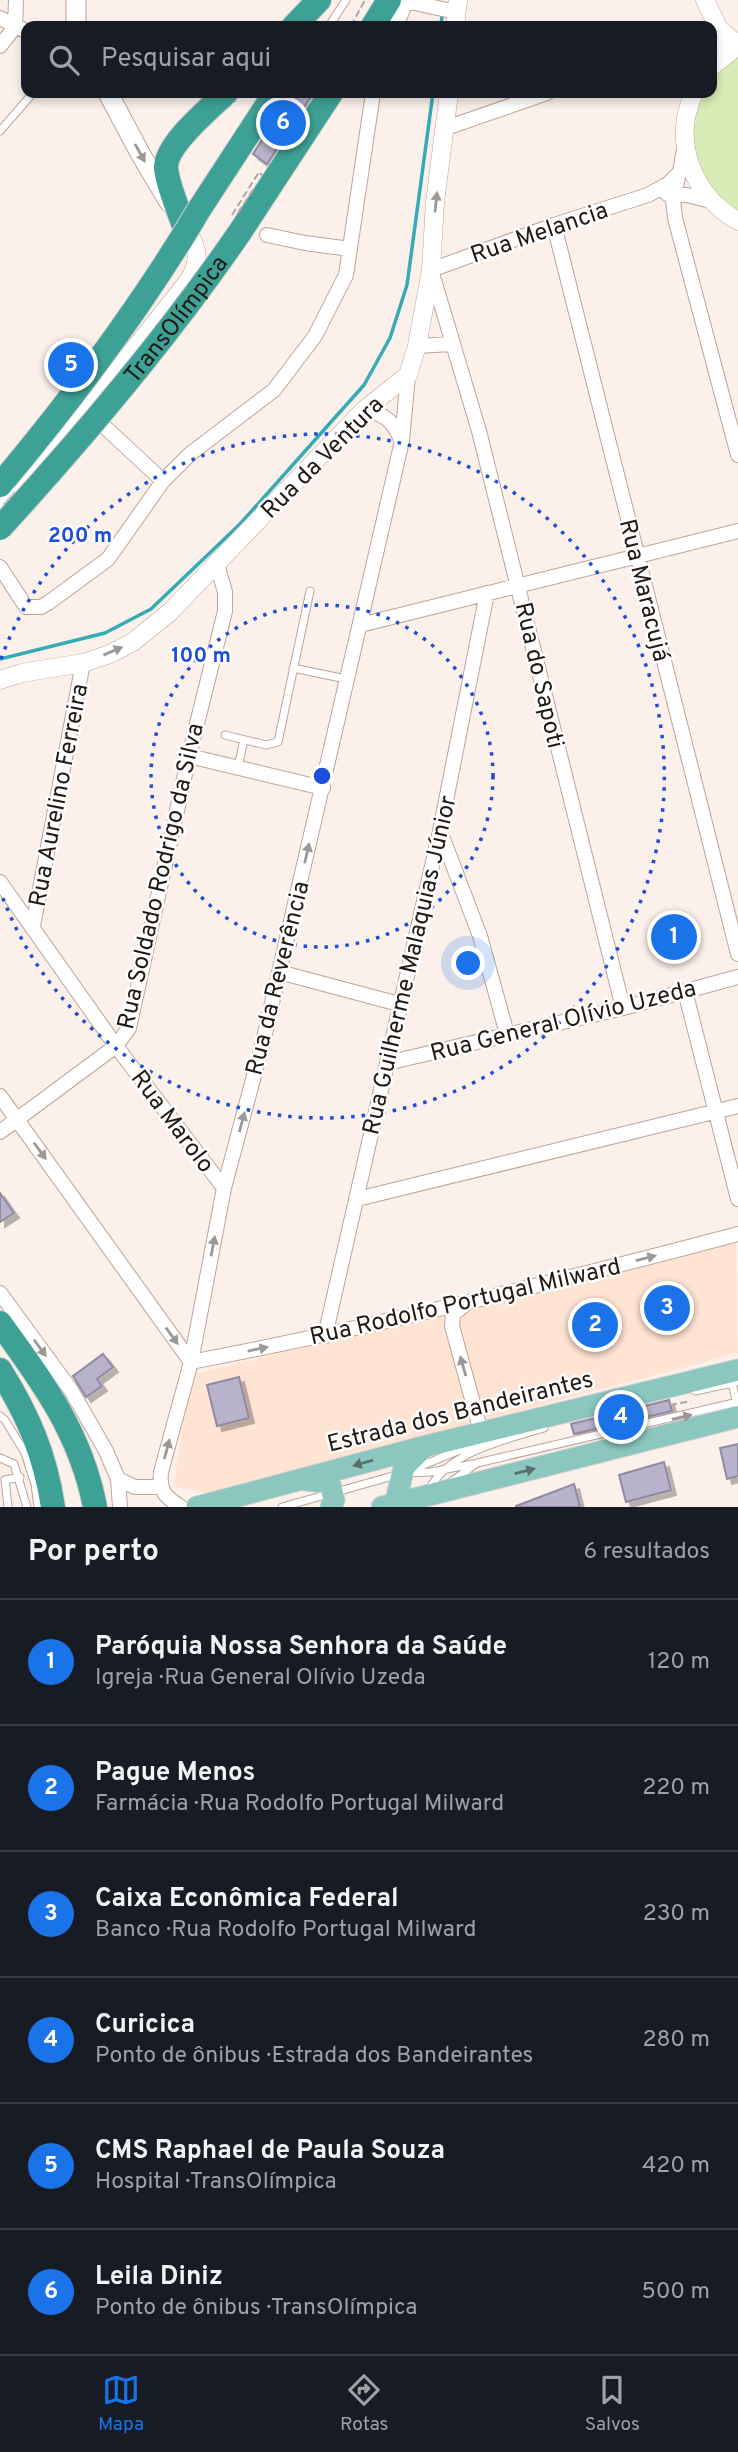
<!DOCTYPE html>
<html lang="pt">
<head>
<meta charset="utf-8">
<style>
	:root { --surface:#171b24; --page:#20242c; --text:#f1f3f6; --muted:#9ea1a6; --line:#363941; --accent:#1a73e8 }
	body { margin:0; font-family:Overpass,sans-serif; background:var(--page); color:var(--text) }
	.you { position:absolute; left:469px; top:964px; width:24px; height:24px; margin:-18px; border:5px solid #fff; border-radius:50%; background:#1a73e8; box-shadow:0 0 0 10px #1a73e833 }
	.badge { display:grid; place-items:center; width:46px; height:46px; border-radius:50%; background:var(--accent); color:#fff; font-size:23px; font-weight:700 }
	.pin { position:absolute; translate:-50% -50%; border:4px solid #fff; box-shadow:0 2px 7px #0006 }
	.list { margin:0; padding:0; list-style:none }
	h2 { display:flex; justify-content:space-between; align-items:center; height:91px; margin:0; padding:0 28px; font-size:30px }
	h2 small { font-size:23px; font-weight:400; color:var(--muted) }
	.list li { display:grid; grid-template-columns:46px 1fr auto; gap:21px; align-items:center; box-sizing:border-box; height:126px; padding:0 28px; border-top:2px solid var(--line) }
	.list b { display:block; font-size:26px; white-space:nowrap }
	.list p { margin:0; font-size:23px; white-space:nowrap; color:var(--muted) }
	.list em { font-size:23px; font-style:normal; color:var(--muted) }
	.icon { flex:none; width:38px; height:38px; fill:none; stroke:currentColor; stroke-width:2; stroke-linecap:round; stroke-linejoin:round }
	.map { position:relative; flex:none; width:738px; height:1507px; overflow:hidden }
	.search { position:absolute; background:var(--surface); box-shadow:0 4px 10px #0003; left:21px; right:21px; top:21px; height:77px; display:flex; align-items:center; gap:18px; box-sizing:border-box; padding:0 24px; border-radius:14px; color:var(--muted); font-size:26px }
	.sheet { height:847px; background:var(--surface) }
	nav { display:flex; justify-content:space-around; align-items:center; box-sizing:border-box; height:98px; border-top:2px solid var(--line); background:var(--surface); font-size:19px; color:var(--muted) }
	nav a { display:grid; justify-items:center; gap:4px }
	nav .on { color:var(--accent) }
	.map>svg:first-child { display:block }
	.built { fill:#ffe3d3 }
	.green { fill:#d9ebb6 }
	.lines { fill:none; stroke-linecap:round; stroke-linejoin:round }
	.stream { stroke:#34abb5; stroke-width:3.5 }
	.building { fill:#b9b2cb; stroke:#9089a1; stroke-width:2; filter:url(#shadow) }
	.service-casing { stroke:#bea496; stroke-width:9 }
	.minor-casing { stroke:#bea496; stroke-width:16 }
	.tertiary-casing { stroke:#bea496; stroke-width:19 }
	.secondary-casing { stroke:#bea496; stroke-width:21 }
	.primary-casing { stroke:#d3d1d0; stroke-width:23 }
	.motorway-casing { stroke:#d3d1d0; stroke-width:26 }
	.path { stroke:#b1a6a1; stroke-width:2; stroke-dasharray:7 3.5; stroke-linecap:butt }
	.service { stroke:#fff; stroke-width:7 }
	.minor { stroke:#fff; stroke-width:14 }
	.tertiary { stroke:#fff; stroke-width:18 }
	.secondary { stroke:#fff; stroke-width:19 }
	.primary { stroke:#8bc7bf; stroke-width:21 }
	.motorway { stroke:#3ea195; stroke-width:24 }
	.service-bridge-casing { stroke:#bea496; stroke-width:9; stroke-linecap:butt }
	.motorway-bridge-casing { stroke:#d3d1d0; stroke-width:26; stroke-linecap:butt }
	.path-bridge { stroke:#b1a6a1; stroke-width:2; stroke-dasharray:7 3.5; stroke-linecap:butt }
	.service-bridge { stroke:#fff; stroke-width:7 }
	.motorway-bridge { stroke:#3ea195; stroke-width:24 }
	.oneway { fill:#9c9895 }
	.oneway2 { fill:#57706a }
	.ring { fill:none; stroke:#1d4ed8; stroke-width:3.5; stroke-dasharray:3.5 7 }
	.labels { text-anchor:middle; stroke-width:5; stroke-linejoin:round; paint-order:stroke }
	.street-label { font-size:24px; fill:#231914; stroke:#fff }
	.centre { fill:#1d4ed8; stroke:#fff; stroke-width:3.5 }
	.ring-label { font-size:21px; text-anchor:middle; font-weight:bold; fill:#1d4ed8; stroke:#fff; stroke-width:5; stroke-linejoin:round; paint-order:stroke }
</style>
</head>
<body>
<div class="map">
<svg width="738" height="1507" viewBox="0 0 738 1507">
	<defs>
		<filter id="shadow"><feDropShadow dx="5" dy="5" stdDeviation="0" flood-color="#0004"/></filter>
	</defs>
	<rect width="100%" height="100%" fill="#fbf0ea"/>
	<path class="built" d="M736,1242L738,1353L206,1493L174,1486L190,1375Z"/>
	<path class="green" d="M738,48V210L724,201L710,187L699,170L690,131L697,93H712V70Z"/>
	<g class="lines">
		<path class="stream" d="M441,26L442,16
			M0,659L105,633L151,609L240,524L364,385L390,338L407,285L433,93"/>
	</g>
	<path class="building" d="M290,93H313L267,164L253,154L287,101Z
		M0,1193L14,1213L0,1222Z
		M103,1354L113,1367L97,1379L102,1386L86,1397L73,1376Z
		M239,1377L249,1418L217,1426L207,1385Z
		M669,1400L672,1411L574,1434L571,1424Z
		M738,1444V1476L727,1479L720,1448Z
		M664,1462L671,1490L626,1502L619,1475Z
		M574,1484L580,1507H516V1506Z"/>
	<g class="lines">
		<defs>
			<path id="service" d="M329,26L346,0
				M0,131L33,93
				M293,668L346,679
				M225,735L266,745L278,742L310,591
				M238,767L244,740
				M732,1384L737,1403
				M695,1391L738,1382
				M0,1416L5,1420L25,1453L35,1484L38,1507
				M0,1458L14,1464L27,1507
				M411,1470L455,1452L492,1441
				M406,1473L431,1472L473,1464
				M451,1482L477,1463L738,1402
				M429,1490C447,1452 507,1439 544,1428
				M8,1507L5,1480L20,1477
				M282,1507L400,1474"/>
			<path id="minor" d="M401,0L456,12
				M0,18L26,31
				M396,26L406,2
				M712,41L735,47
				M0,46L15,27L16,0
				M446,128L547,93
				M679,173L673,200L675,218L738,455
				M667,194L687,195L711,201
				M554,225L738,954
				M267,235L305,243L350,249
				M417,346L452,344
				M364,410C383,413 394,421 401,440
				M107,429L163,481
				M0,567L26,607H41L48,603L108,559L163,481L190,454L274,390L315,336L346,275L373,93
				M360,625L738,531
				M189,756L323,788
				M440,831L480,936L507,1034
				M0,882L116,1046L224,1188
				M33,926L83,663
				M279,972L399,1004
				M685,991L738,1199
				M623,1008L479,431L431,270L554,225L648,195L668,184L680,172L684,149
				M387,1063L623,1008L738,977
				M0,1096L191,1362
				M0,1132L116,1046L129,1028L189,756L225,611V592L217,564
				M357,1199L738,1106
				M0,1293L71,1390L106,1451L118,1479L120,1507
				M466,1304L453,1314L452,1326L481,1432
				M325,1336L440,831L487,593
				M191,1362C375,1327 557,1282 738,1234
				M118,1479L135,1487H161
				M181,1507C165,1497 159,1491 161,1472L191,1362L224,1188L263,1042L378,545L402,441L408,375"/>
			<path id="tertiary" d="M705,0L719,29L738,45
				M455,26L458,0
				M712,66L738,46
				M694,93C671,141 693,196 738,221
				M0,508L85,411L189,280C202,259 197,245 184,226
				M0,680L22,673L83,663L110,654L133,642L170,612L364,410L408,375L417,346L431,270L435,202L449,93"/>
			<path id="secondary" d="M76,26V0
				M108,93L141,155L169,202"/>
			<path id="primary" d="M305,1480L325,1482L331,1487L334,1500L331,1507
				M395,1504L404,1467L424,1447
				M197,1507L426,1446L738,1370
				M382,1507L738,1417"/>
			<path id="motorway" d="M294,26L319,0
				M373,26L389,0
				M200,208L275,93
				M184,226C178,208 168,187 166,168C165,145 209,109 226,93
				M240,232L331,93
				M0,1323C43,1382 81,1434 95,1507
				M0,1370C28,1415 45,1454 53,1507"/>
		</defs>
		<use href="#service" class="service-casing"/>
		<use href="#minor" class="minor-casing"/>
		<use href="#tertiary" class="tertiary-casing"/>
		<use href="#secondary" class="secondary-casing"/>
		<use href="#primary" class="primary-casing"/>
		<use href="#motorway" class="motorway-casing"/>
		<path class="path" d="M351,26L365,0
			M670,1405L691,1401"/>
		<use href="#service" class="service"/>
		<use href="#minor" class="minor"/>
		<use href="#tertiary" class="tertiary"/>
		<use href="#secondary" class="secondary"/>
		<use href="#primary" class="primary"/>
		<use href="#motorway" class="motorway"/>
		<defs>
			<path id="service-bridge" d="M0,502L12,489"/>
			<g id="motorway-bridge">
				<path d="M0,485C73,398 142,306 200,208"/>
				<path id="s1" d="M0,528C86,434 168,337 240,232"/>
			</g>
		</defs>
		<use href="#service-bridge" class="service-bridge-casing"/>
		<use href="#motorway-bridge" class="motorway-bridge-casing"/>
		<path class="path-bridge" d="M238,213L253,190L251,188
			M232,215L259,172L262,175"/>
		<use href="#service-bridge" class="service-bridge"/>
		<use href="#motorway-bridge" class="motorway-bridge"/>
	</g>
	<defs><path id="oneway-solid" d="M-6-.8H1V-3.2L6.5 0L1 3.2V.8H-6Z" transform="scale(1.75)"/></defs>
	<g class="oneway">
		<use href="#oneway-solid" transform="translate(140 153) rotate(61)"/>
		<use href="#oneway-solid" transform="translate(436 202) rotate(-84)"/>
		<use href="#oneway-solid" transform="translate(113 651) rotate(-23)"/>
		<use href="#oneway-solid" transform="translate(307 853) rotate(-77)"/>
		<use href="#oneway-solid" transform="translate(242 1122) rotate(-75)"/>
		<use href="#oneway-solid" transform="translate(40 1151) rotate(54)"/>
		<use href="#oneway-solid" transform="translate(213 1246) rotate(-79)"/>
		<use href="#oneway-solid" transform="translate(646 1258) rotate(-14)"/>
		<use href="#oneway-solid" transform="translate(172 1336) rotate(54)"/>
		<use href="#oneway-solid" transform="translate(40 1348) rotate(54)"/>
		<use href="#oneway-solid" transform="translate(258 1349) rotate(-11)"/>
		<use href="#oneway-solid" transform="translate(463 1366) rotate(-106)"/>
		<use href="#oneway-solid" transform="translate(682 1417) rotate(-13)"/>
		<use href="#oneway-solid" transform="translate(167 1449) rotate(-75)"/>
	</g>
	<g class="oneway2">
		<use href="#oneway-solid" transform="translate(363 1463) rotate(164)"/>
		<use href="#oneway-solid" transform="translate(525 1471) rotate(-14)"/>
	</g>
	<g class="ring">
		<circle cx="322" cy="776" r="171"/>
		<path d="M1 659A342 342 0 1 1 1 893"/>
	</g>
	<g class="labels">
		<g class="street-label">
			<text transform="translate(539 232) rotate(-19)" y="8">Rua Melancia</text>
			<text dy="8" stroke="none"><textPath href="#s1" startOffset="273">TransOlímpica</textPath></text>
			<text transform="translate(322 457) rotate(-45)" y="8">Rua da Ventura</text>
			<text transform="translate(645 590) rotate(76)" y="8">Rua Maracujá</text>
			<text transform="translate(540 675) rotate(77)" y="8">Rua do Sapoti</text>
			<text transform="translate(58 795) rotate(-79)" y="8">Rua Aurelino Ferreira</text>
			<text transform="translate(160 876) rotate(-77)" y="8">Rua Soldado Rodrigo da Silva</text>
			<text transform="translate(409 965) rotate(-77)" y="8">Rua Guilherme Malaquias Júnior</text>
			<text transform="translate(277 978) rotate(-76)" y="8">Rua da Reverência</text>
			<text transform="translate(563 1020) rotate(-14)" y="8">Rua General Olívio Uzeda</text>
			<text transform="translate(173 1121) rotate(53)" y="8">Rua Marolo</text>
			<text transform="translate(465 1301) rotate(-13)" y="8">Rua Rodolfo Portugal Milward</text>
			<text transform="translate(460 1411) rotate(-14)" y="8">Estrada dos Bandeirantes</text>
		</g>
	</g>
	<circle cx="322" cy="776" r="10" class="centre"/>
	<g class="ring-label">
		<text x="80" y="542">200 m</text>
		<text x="201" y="662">100 m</text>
	</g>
</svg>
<div class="you"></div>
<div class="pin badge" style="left:674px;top:937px">1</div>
<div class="pin badge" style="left:595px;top:1325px">2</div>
<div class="pin badge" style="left:667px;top:1308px">3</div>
<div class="pin badge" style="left:621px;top:1417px">4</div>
<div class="pin badge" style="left:71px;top:365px">5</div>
<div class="pin badge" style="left:283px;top:123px">6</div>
<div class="search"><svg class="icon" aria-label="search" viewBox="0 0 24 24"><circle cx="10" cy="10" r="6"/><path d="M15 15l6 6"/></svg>Pesquisar aqui</div>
</div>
<section class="sheet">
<h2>Por perto<small>6 resultados</small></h2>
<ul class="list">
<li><span class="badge">1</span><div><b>Paróquia Nossa Senhora da Saúde</b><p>Igreja · Rua General Olívio Uzeda</p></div><em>120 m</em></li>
<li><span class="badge">2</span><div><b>Pague Menos</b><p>Farmácia · Rua Rodolfo Portugal Milward</p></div><em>220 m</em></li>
<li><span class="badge">3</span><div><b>Caixa Econômica Federal</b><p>Banco · Rua Rodolfo Portugal Milward</p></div><em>230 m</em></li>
<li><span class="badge">4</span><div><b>Curicica</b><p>Ponto de ônibus · Estrada dos Bandeirantes</p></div><em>280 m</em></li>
<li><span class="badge">5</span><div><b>CMS Raphael de Paula Souza</b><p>Hospital · TransOlímpica</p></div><em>420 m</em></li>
<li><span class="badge">6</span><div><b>Leila Diniz</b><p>Ponto de ônibus · TransOlímpica</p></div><em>500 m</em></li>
</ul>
</section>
<nav>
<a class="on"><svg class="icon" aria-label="map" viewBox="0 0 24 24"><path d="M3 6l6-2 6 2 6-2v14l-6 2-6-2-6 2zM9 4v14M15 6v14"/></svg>Mapa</a>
<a><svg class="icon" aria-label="directions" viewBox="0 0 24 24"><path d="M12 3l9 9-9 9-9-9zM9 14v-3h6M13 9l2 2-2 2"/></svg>Rotas</a>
<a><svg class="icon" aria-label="saved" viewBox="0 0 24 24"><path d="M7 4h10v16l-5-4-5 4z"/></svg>Salvos</a>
</nav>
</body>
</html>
